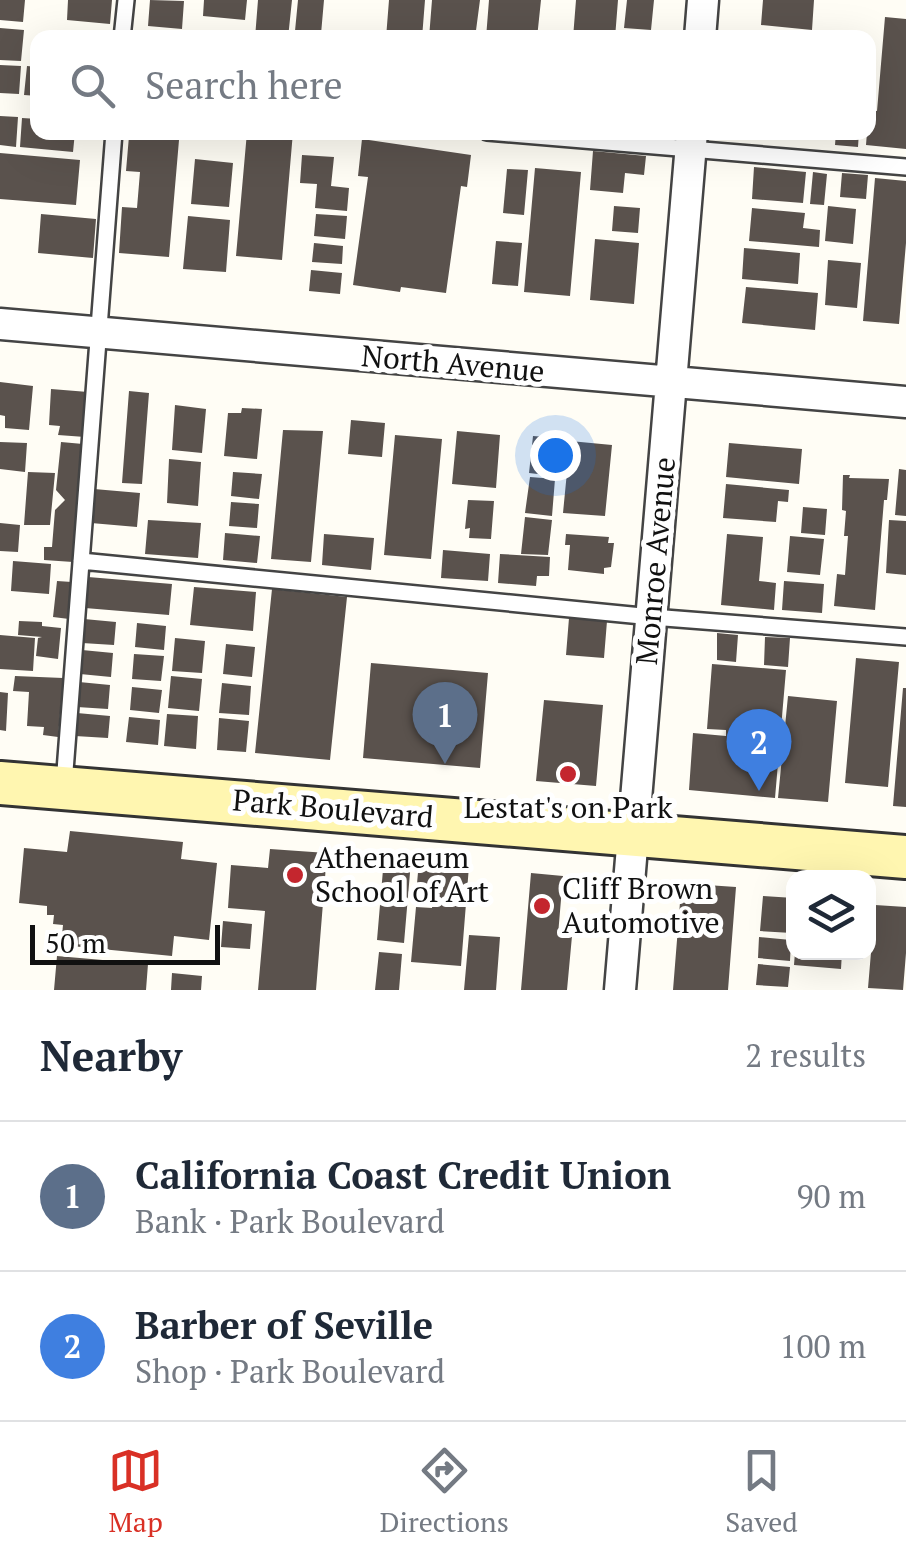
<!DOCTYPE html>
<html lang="en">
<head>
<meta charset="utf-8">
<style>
	:root { --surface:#fff; --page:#f2f2f3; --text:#1f2937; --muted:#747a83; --line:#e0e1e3; --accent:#d93025 }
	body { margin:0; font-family:"PT Serif",serif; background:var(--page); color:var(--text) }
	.controls { position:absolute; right:30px; bottom:30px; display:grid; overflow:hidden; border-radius:20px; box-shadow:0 10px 40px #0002 }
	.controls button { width:90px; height:90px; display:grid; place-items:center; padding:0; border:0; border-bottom:2px solid var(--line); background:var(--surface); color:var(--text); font:50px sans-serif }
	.scale { position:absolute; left:30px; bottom:25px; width:190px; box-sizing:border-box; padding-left:10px; border:5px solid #111; border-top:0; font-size:28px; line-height:35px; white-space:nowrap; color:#111; -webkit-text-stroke:8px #fff; paint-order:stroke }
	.you { position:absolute; left:555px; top:455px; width:35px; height:35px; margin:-25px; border:8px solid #fff; border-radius:50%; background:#1a73e8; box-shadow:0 0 0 15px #1a73e833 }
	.badge { display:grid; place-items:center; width:65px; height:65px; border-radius:50%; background:var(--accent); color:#fff; font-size:32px; font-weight:700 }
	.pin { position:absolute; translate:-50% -82px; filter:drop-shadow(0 2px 5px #0008) }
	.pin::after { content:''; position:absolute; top:52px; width:35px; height:30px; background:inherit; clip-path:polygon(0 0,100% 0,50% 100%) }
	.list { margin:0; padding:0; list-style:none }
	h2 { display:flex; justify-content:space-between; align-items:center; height:130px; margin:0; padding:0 40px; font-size:42px }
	h2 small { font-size:32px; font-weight:400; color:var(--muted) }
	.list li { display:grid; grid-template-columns:65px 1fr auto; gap:30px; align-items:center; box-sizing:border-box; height:150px; padding:0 40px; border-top:2px solid var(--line) }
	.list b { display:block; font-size:38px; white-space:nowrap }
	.list p { margin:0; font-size:32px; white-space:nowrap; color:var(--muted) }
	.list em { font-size:32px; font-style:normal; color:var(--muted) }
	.icon { flex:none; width:55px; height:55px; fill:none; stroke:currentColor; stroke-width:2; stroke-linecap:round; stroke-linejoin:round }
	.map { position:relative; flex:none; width:906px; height:990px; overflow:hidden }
	.search { position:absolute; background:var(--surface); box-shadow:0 10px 40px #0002; left:30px; right:30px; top:30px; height:110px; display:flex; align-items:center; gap:25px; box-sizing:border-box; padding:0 35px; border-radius:20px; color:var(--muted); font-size:38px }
	.sheet { height:430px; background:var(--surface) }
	nav { display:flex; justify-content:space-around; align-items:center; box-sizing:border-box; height:140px; border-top:2px solid var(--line); background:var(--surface); font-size:28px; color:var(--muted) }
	nav a { display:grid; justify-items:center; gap:5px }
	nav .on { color:var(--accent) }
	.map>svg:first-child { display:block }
	.building { fill:#5a524d }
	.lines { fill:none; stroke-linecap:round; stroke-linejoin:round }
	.service-casing { stroke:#444; stroke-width:20 }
	.minor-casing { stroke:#444; stroke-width:35 }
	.secondary-casing { stroke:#333; stroke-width:48 }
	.service { stroke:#fff; stroke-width:15 }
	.minor { stroke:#fff; stroke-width:30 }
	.secondary { stroke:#fff6b0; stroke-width:42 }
	.poi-dot { fill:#c4262e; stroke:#fff; stroke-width:4 }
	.labels { text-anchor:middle; stroke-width:10; stroke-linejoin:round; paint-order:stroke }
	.street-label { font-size:30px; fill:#111; stroke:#fff }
	.poi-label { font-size:30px; fill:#111; stroke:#fff; text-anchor:start }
</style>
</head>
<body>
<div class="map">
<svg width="906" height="990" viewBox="0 0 906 990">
	<rect width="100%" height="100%" fill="#fffdf5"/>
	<path class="building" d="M0,0H25L23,22L0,20Z
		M68,0H112L110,24L67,20Z
		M150,0L184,1L182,29L148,26Z
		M204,0H247L245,20L203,16Z
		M258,0H292L288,38H255Z
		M298,0H324L321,34L295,31Z
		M389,0H425L422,38H386Z
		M432,0H480L475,38H429Z
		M489,0H541L537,38H486Z
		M576,0H618L615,38H573Z
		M627,0H654L651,30L624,28Z
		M763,0H814L812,30L761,25Z
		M885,17L906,19V149L866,145L867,132H868V110L877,111Z
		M0,28L24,30L21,61L0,60Z
		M0,65L21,66L19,94L0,93Z
		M27,66L38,67V96L24,95Z
		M0,116L18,117L16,147L0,145Z
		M22,118L38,119V132H75L73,152L20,147Z
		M247,132H293L282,260L236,256Z
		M836,132H859L858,147L835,145Z
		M129,136L179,140L169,257L119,253L122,207L137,208L140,172L126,171Z
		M362,139L471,155L467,187L461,186L446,293L401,287L400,292L353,285L368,177L358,176Z
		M593,151L646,156L644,175L625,173L623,193L590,190Z
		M0,153L80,160L76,205L0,199Z
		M302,155L334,157L331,186L349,188L347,211L315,208L317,184L300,183Z
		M195,159L233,163L229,207L191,204Z
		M754,167L806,172L803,203L752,199Z
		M535,168L581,172L570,296L524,292Z
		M507,169L528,170L524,215L503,213Z
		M813,172L827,174L824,205L810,204Z
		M842,173L868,175L866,199L840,197Z
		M875,178L906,181V243L899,324L863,321Z
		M614,206L640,208L638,233L612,231Z
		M828,206L856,209L853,244L825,241Z
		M752,208L805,213L803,228L820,230L819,247L749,241Z
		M41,214L96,219L93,258L38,253Z
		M316,214L347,216L345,239L314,236Z
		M188,216L230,220L226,272L183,269Z
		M595,239L639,243L634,304L590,300Z
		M496,241L522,243L518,286L492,284Z
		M314,243L343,246L342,264L312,262Z
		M744,248L800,253L798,284L742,279Z
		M828,260L861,263L857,308L825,305Z
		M311,270L342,273L340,294L309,291Z
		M746,287L818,293L815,330L742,323Z
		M0,382L33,386L29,430L5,428V416L0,415Z
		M51,389L88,392L85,437L58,435L60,426L49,425Z
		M129,391L149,393L142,484L122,483Z
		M175,405L206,409L202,453L172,450Z
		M242,408L262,409L257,459L224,456L228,413H241Z
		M351,420L385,423L382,457L348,454Z
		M283,430L323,431L311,562L271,559Z
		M457,431L500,435L496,488L452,484Z
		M395,435L442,439L431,559L384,555Z
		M533,436L558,438L555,476L529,473Z
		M570,441L612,445L605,516L563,513Z
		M0,442L27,443L25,472L0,469Z
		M61,442L83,444L73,562L44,560V547H52L55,510L65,500L56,490Z
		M729,443L802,449L799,484L726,477Z
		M169,459L201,462L198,506L167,503Z
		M899,469L906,470V516L895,515Z
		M28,472L55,473L50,525H24Z
		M233,472L262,474L259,499L231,496Z
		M843,475H850L849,478L889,479L887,500H884L875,610L834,606L837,574L845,575L848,536H844L846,511L842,510Z
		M530,477L555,479L552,516L525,513Z
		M726,484L789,490L788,502L778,501L776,522L723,518Z
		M94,489L140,493L137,527L91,523Z
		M468,500L494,501L491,539L469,538L470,528L465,529Z
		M231,502L259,504L257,528L229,526Z
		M803,507L827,509L825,535L801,533Z
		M525,517L552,520L548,555L521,554Z
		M148,520L201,523L198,558L145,554Z
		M889,520L906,521V575L886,573Z
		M0,523L20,525L18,552L0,551Z
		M225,533L260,536L257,563L223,560Z
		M324,534L374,538L371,570L322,565Z
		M566,534L609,537L608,543H614L611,567L604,568V574L568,570L570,545H565Z
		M727,534L763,537L759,581L776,583L774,610L721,605Z
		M790,536L824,539L820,575L787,572Z
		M443,550L490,554L488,581L441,578Z
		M500,554L550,557L549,576H537L536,586L498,583Z
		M13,561L51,564L49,594L11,591Z
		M88,577L172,584L169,615L85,608Z
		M57,581L72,582L69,619L53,617Z
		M784,581L824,584L822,613L782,610Z
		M194,587L256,592L253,631L190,625Z
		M272,589L347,597L330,760L255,753Z
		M569,618L607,621L604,658L566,655Z
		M84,619L116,622L114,645L82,643Z
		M19,621L42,622V626L61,628L58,659L36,656L38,638L42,637L18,635Z
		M137,623L166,626L164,650L135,647Z
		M717,633L738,635L736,662L717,660Z
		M0,635L35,638L33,671L0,669Z
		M765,637L790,638L788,667L764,665Z
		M175,638L205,641L202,673L172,671Z
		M226,644L255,647L252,677L223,674Z
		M82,650L113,653L111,677L80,674Z
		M134,654L164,656L161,681L132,679Z
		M856,658L899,662L888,787L845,783Z
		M371,663L488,673L480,768L363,758Z
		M712,664L786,670L775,798L689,790L693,733L726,736V730L707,729Z
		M15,676L63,678L58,737L43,735L44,727L27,726L29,692L13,691Z
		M171,676L202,679L199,711L168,708Z
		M79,682L110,685L108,709L77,707Z
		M222,683L251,686L249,715L219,713Z
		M132,687L162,690L159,713L130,710Z
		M903,688H906V807L893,806Z
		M0,692L8,693L6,731L0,730Z
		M788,696L837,701L828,802L778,798Z
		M544,700L603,705L596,786L536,781Z
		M77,713L110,716L108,738L75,736Z
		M167,714L198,716L196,749L164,746Z
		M129,717L160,720L158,745L126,742Z
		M219,718L249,721L246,752L217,750Z
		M70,831L183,842L181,859L217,863L209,940L174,936L172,956L61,945L63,925L53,924L54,915H47V906L19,903L24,848L67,852Z
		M270,849L327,853L316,990H258L265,911L228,908L231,865L268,868Z
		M384,858L411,861L404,943L377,940Z
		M419,861L469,866L461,966L411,962L416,907L432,908L433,897L416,895Z
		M531,873L563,876L558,935L572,936L567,990H521Z
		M692,884L736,887L728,990H673L681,890H692Z
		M763,896L794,898L792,933L760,931Z
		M875,905L906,907V953L903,990L868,988Z
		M223,921L252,924L250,949L221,947Z
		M469,935L500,937L496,990H464Z
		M759,937L791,940L790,961L758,958Z
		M379,952L402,954L399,990H375Z
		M795,952H842L841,969L794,965Z
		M57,956L148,964L146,990H54Z
		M758,964L790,967L788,987L756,985Z
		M172,973L202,976L201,990H171Z"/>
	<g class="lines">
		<defs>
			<path id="service" d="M122,38L126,0
				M487,132L906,167
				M81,561L652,617L906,637
				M64,784L114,132"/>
			<path id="minor" d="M700,38L703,0
				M0,324L906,402
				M620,990L692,132"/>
			<path id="secondary" d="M0,783L906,857"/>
		</defs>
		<use href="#service" class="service-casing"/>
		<use href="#minor" class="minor-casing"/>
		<use href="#secondary" class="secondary-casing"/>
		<use href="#service" class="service"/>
		<use href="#minor" class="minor"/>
		<use href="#secondary" class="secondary"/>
	</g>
	<g class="poi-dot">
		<circle cx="568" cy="774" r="10"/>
		<circle cx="295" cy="875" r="10"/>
		<circle cx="542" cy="906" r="10"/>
	</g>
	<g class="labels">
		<g class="street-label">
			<text transform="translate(453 364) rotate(5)" y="10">North Avenue</text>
			<text transform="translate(656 561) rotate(-85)" y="10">Monroe Avenue</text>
			<text transform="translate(333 809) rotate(5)" y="10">Park Boulevard</text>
		</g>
		<g class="poi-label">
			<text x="568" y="818" text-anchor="middle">Lestat's on Park</text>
			<text x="315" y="868">Athenaeum<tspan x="315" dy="34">School of Art</tspan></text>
			<text x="562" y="899">Cliff Brown<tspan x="562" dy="34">Automotive</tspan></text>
		</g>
	</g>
</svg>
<div class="controls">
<button><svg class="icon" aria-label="layers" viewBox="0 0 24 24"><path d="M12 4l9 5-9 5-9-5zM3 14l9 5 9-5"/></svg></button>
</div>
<div class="scale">50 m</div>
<div class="you"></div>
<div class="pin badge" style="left:445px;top:764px;background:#5c6f8a">1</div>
<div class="pin badge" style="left:759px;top:791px;background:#3f7fe0">2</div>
<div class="search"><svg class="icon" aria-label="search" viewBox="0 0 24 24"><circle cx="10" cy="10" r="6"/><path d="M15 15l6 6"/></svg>Search here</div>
</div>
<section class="sheet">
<h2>Nearby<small>2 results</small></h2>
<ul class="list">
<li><span class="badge" style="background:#5c6f8a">1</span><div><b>California Coast Credit Union</b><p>Bank · Park Boulevard</p></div><em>90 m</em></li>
<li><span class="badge" style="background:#3f7fe0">2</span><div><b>Barber of Seville</b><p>Shop · Park Boulevard</p></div><em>100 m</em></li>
</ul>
</section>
<nav>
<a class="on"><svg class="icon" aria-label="map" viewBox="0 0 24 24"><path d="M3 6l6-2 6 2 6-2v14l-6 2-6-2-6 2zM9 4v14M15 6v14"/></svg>Map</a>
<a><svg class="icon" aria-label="directions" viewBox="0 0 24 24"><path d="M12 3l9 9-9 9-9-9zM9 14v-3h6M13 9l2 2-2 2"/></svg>Directions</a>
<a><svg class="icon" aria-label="saved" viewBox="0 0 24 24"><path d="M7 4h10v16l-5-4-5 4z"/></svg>Saved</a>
</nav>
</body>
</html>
